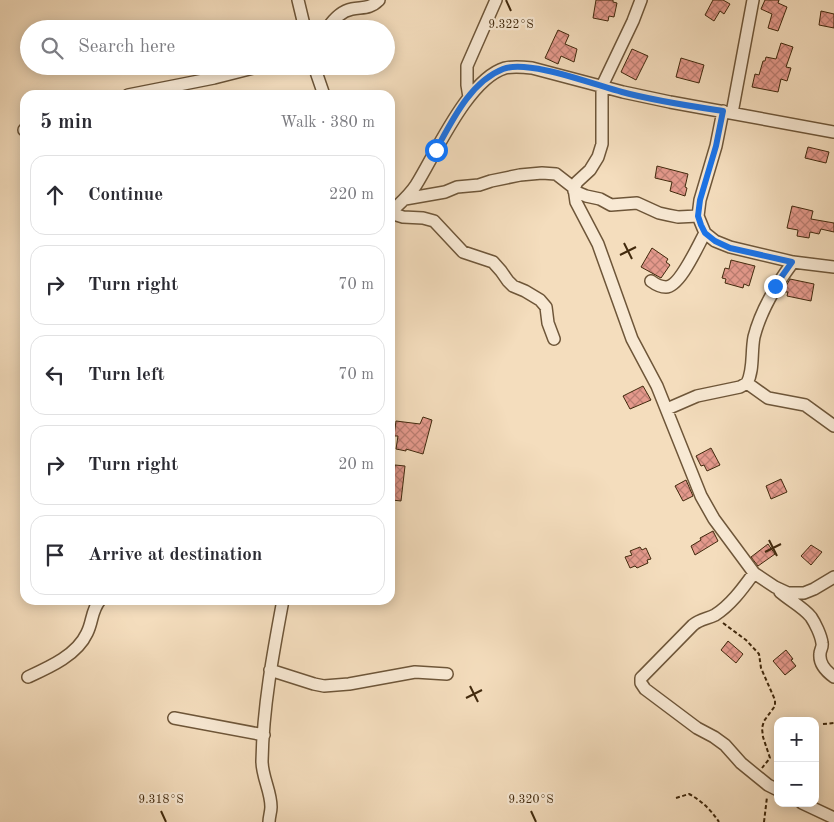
<!DOCTYPE html>
<html lang="en">
<head>
<meta charset="utf-8">
<style>
	:root { --surface:#fff; --page:#f7f7f7; --text:#2b2b33; --muted:#7c7c81; --line:#e1e1e2 }
	body { margin:0; font-family:"Old Standard TT",serif; background:var(--page); color:var(--text) }
	.controls { position:absolute; right:15px; bottom:15px; display:grid; overflow:hidden; border-radius:10px; box-shadow:0 2px 12px #0003 }
	.controls button { width:45px; height:45px; display:grid; place-items:center; padding:0; border:0; border-bottom:1px solid var(--line); background:var(--surface); color:var(--text); font:25px sans-serif }
	.stop { position:absolute; width:15px; height:15px; margin:-11px; border:4px solid #1a73e8; border-radius:50%; background:#fff }
	.stop.end { background:#1a73e8; border-color:#fff; box-shadow:0 1px 5px #0008 }
	.list { margin:0; padding:0; list-style:none }
	h2 { display:flex; justify-content:space-between; align-items:center; height:65px; margin:0; padding:0 20px; font-size:21px }
	h2 small { font-size:16px; font-weight:400; color:var(--muted) }
	.list li { display:grid; grid-template-columns:32px 1fr auto; gap:15px; align-items:center; box-sizing:border-box; height:80px; margin:0 10px 10px; padding:0 10px; border:1px solid var(--line); border-radius:15px }
	.list b { display:block; font-size:19px; white-space:nowrap }
	.list em { font-size:16px; font-style:normal; color:var(--muted) }
	.icon { flex:none; width:28px; height:28px; fill:none; stroke:currentColor; stroke-width:2; stroke-linecap:round; stroke-linejoin:round }
	.map { position:relative; flex:none; width:834px; height:822px; overflow:hidden }
	.search { position:absolute; background:var(--surface); box-shadow:0 2px 12px #0003; left:20px; top:20px; width:375px; height:55px; display:flex; align-items:center; gap:12px; box-sizing:border-box; padding:0 18px; border-radius:28px; color:var(--muted); font-size:19px }
	.panel { position:absolute; background:var(--surface); box-shadow:0 2px 12px #0003; left:20px; top:90px; width:375px; height:515px; border-radius:15px }
	.map>svg:first-child { display:block }
	.building { fill:url(#building-cross-hatch); stroke:#41290d }
	.lines { fill:none; stroke-linecap:round; stroke-linejoin:round }
	.minor-casing { stroke:#6e5639; stroke-width:14 }
	.path { stroke:#41290d; stroke-width:2; stroke-dasharray:4 2.5; stroke-linecap:butt }
	.minor { stroke:#f8e9d4; stroke-width:11 }
	.route { stroke:#1a73e8; stroke-width:6 }
	.ticks { fill:none; stroke:#41290d; stroke-width:2 }
	.ticks-label { font-size:12px; text-anchor:middle; fill:#41290d; stroke:#f8e9d4; stroke-width:4.5; stroke-linejoin:round; paint-order:stroke }
</style>
</head>
<body>
<div class="map">
<svg width="834" height="822" viewBox="0 0 834 822">
	<defs>
		<pattern id="building-cross-hatch" width="8" height="8" patternUnits="userSpaceOnUse" patternTransform="scale(1.25)"><rect width="8" height="8" fill="#e4998c"/><path d="M0 0l8 8M0 8l8-8" fill="none" stroke="#ba7d71"/></pattern>
	</defs>
	<rect width="100%" height="100%" fill="#f4ddbd"/>
	<filter id="stains"><feTurbulence type="fractalNoise" baseFrequency=".004" numOctaves="4"/><feColorMatrix values="0 0 0 0 .2 0 0 0 0 .09 0 0 0 0 .02 0 0 0 .5 -.17"/></filter>
	<radialGradient id="worn" r=".72"><stop offset=".6" stop-color="#630" stop-opacity="0"/><stop offset="1" stop-color="#630" stop-opacity=".3"/></radialGradient>
	<path class="building" d="M596,0H613V2L617,3L614,17L609,16L608,21L593,18Z
		M713,0H723L730,4L724,14L720,11L714,21L705,15Z
		M765,0H779L778,3L787,7L778,31L768,28L772,14L761,9Z
		M821,11L834,14V28L819,25Z
		M558,30L569,35L565,44L577,49L574,62L561,56L558,64L545,58Z
		M781,43L793,47L786,67L791,68L787,81L781,79L778,92L752,87L755,74L759,75L763,61H765L766,57L776,59Z
		M632,49L648,56L636,80L621,72Z
		M681,58L704,65L699,83L676,77Z
		M808,147L829,152L826,163L805,158Z
		M657,166L688,174L685,187L687,188L685,196L670,191L672,182L655,178Z
		M792,206L813,211L811,219L834,223V232L821,229L819,234L810,232L809,238L797,236L798,230L787,228Z
		M652,248L668,259L666,262L670,265L661,278L641,267Z
		M731,260L755,266L749,286L744,284L743,288L725,283L726,279L722,278L725,268L729,269Z
		M790,279L814,284L811,301L787,296L788,292H785L786,286Z
		M643,386L651,400L630,409L623,396Z
		M423,417L432,420L423,454L406,449V451L396,449L398,436H394L396,421L420,424Z
		M711,448L720,465L707,471L704,465L701,466L696,456Z
		M395,465L405,466L401,501L392,500Z
		M781,479L787,492L771,499L766,486Z
		M686,480L693,496L683,501L675,486Z
		M713,531L718,541L695,555L691,546L701,540L700,538Z
		M768,544L775,554L758,566L751,557Z
		M811,545L822,552L811,565L801,556Z
		M640,547L642,550L646,548L651,559L647,560L648,563L637,568L635,566L630,568L625,557L632,555L630,551Z
		M728,641L743,654L736,663L721,650Z
		M786,650L793,659L791,660L796,666L785,675L773,661Z"/>
	<g class="lines">
		<defs>
			<path id="minor" d="M298,0L305,29
				M641,0L633,21L602,86V144L598,157L590,170L577,182L574,188L576,202L598,244L632,339L657,386L701,496L714,519L754,573L775,587L788,593H804L814,589L834,577
				M327,29C333,20 341,11 352,9C363,7 370,9 379,0
				M314,66L324,95
				M128,95L214,78L261,66
				M469,97L467,85V66L496,0
				M723,111L716,146L700,200L698,216L705,233L715,241L730,247L793,262L834,267
				M732,113L753,0
				M24,130L25,129
				M574,191L586,196L600,199L611,205L637,203L659,213L668,215L678,217L698,216
				M405,199L445,192L457,187L479,185L491,181L520,175L542,173L556,174L574,188
				M390,213C399,204 409,196 416,185C436,153 468,79 505,68C514,66 523,67 532,68L623,92L670,102L834,132
				M390,213L403,217L423,218L434,221L463,252L493,262L501,271L508,281L513,286L525,291L540,300L546,307L548,323L554,339
				M651,281C655,284 660,287 666,287C680,287 698,245 705,233
				M747,383L768,398L805,405L834,426
				M667,409L697,396L740,387L747,383C754,370 751,352 754,337C761,309 776,285 793,262
				M754,573C743,588 731,605 715,615C707,619 700,619 693,625L644,675L641,678V683L645,689L697,728L714,737L725,745L741,763L768,785L778,790
				M780,592C789,600 803,607 811,617C815,623 821,635 822,643C823,647 820,650 820,654C819,664 827,672 834,677
				M270,670L314,684L324,686L349,684L415,672L447,674
				M28,677C50,667 77,655 87,633C93,621 91,611 100,600
				M174,718L264,735
				M802,803L834,818
				M269,822C269,817 271,812 271,807C271,791 262,777 262,761C263,707 273,653 283,600"/>
		</defs>
		<use href="#minor" class="minor-casing"/>
		<path class="path" d="M723,623L746,640L759,654L761,668L775,700V706L764,721L762,728L763,737L770,758L762,768
			M823,724L834,723
			M676,798L689,794C702,801 711,810 719,822
			M764,822L767,797"/>
		<use href="#minor" class="minor"/>
	</g>
	<g class="lines">
		<path class="route" d="M436,150C452,121 470,82 503,69C528,59 595,85 622,92C655,101 690,106 723,111L716,146L700,200L698,216L701,225L705,233L715,241L730,248L792,262L775,286"/>
	</g>
	<path class="ticks" d="M506,0L511,11M624,243L632,259M620,255L636,247M769,540L777,556M765,552L781,544M470,686L478,702M466,698L482,690M161,811L166,822M531,811L536,822"/>
	<g class="ticks-label">
		<text x="511" y="28">9.322°S</text>
		<text x="161" y="803">9.318°S</text>
		<text x="531" y="803">9.320°S</text>
	</g>
	<rect width="100%" height="100%" filter="url(#stains)"/>
	<rect width="100%" height="100%" fill="url(#worn)"/>
</svg>
<div class="controls">
<button>+</button>
<button>−</button>
</div>
<div class="stop" style="left:436px;top:150px"></div>
<div class="stop end" style="left:775px;top:286px"></div>
<div class="search"><svg class="icon" aria-label="search" viewBox="0 0 24 24"><circle cx="10" cy="10" r="6"/><path d="M15 15l6 6"/></svg>Search here</div>
<section class="panel">
<h2>5 min<small>Walk · 380 m</small></h2>
<ul class="list">
<li><svg class="icon" aria-label="ahead" viewBox="0 0 24 24"><path d="M12 20V5M6 11l6-6 6 6"/></svg><div><b>Continue</b></div><em>220 m</em></li>
<li><svg class="icon" aria-label="right" viewBox="0 0 24 24"><path d="M7 20v-9h11M14 6l5 5-5 5"/></svg><div><b>Turn right</b></div><em>70 m</em></li>
<li><svg class="icon" aria-label="left" viewBox="0 0 24 24"><path d="M17 20v-9H6M10 6l-5 5 5 5"/></svg><div><b>Turn left</b></div><em>70 m</em></li>
<li><svg class="icon" aria-label="right" viewBox="0 0 24 24"><path d="M7 20v-9h11M14 6l5 5-5 5"/></svg><div><b>Turn right</b></div><em>20 m</em></li>
<li><svg class="icon" aria-label="arrive" viewBox="0 0 24 24"><path d="M6 21V4h12l-3 4 3 4H6"/></svg><div><b>Arrive at destination</b></div></li>
</ul>
</section>
</div>
</body>
</html>
